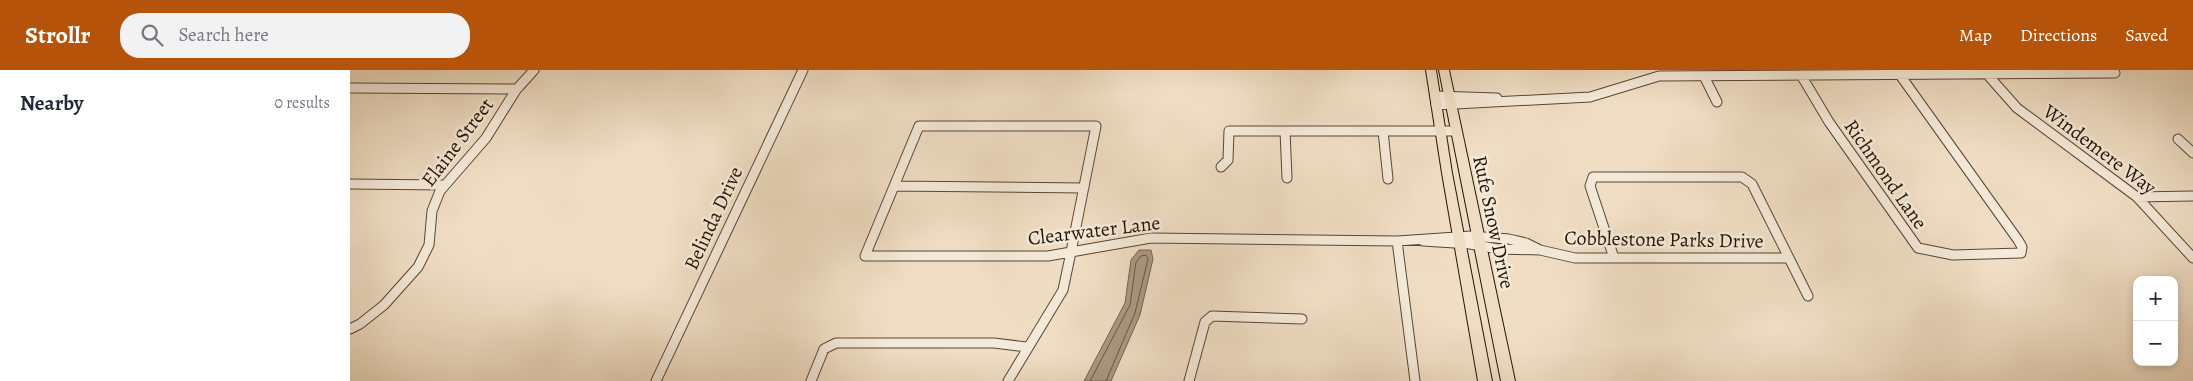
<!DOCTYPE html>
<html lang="en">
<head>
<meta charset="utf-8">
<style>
	:root { --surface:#fff; --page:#f2f2f3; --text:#1f2937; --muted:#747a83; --line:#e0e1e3; --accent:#b45309 }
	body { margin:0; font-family:Alegreya,serif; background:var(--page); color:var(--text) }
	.controls { position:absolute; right:15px; bottom:15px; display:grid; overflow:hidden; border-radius:10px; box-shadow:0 2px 8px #0003 }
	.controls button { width:45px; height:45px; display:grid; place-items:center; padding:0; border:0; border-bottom:1px solid var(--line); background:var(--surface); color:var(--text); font:25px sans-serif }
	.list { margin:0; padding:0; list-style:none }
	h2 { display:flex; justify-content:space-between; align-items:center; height:65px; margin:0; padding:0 20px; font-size:21px }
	h2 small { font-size:16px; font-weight:400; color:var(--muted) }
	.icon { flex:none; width:28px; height:28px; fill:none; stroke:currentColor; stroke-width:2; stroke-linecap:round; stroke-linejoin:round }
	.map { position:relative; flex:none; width:1843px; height:311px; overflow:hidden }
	header { display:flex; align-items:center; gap:30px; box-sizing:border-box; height:70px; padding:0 25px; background:var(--accent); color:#fff }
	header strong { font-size:24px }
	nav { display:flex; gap:28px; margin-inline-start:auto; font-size:18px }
	.search { width:350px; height:45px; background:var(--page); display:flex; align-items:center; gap:12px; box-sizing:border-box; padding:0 18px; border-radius:20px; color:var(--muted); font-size:19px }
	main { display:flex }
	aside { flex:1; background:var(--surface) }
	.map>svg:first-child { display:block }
	.water { fill:#ab9983; stroke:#756451 }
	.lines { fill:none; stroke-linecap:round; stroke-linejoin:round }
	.shore { stroke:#685644; stroke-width:1 }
	.minor-casing { stroke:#574636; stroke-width:11 }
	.major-casing { stroke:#241406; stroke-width:2 }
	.minor { stroke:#f5ead9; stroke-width:9 }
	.major { fill:#f0dec4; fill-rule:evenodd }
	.labels { text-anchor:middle; stroke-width:5; stroke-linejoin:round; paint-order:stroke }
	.street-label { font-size:20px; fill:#241406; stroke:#f5ead9 }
</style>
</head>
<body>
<header>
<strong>Strollr</strong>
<div class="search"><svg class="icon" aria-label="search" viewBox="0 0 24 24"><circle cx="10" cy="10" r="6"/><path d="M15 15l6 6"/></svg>Search here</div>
<nav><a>Map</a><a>Directions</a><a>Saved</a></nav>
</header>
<main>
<aside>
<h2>Nearby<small>0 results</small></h2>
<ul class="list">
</ul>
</aside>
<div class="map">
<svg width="1843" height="311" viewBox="0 0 1843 311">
	<rect width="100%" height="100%" fill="#f0dec4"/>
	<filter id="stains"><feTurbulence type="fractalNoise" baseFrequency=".004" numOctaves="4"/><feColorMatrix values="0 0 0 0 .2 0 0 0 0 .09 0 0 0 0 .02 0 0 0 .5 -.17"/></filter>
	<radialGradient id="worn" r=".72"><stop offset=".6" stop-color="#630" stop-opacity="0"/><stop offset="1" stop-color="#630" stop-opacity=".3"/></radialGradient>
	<path class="water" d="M789,180H801L803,189L790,245L761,311H734L775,233L781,190Z"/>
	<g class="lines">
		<path class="shore" d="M740,311L780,235L786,192L791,186L796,185L798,189L785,243L756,311"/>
		<defs>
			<path id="minor" d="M1636,3L1667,38L1787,127L1843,188
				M1451,5L1479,52L1568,178L1603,185L1671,183L1672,177L1668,170L1550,5
				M1354,6L1367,32
				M0,18L166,19
				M1085,26L1147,28
				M1086,35L1240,27L1309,6L1765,3
				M569,56H746L721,182L698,186H515Z
				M935,61L937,108
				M1033,61L1038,109
				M1828,69L1843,83
				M871,97L878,90L879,61H1106
				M0,114L94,115
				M544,116L734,118
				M1787,127L1843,126
				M1047,171L1065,311
				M1073,171L1120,174L1148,179L1190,180L1225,188H1439
				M721,182L801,168L1047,171L1121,166L1159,169L1176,173L1190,180
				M1264,188L1240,116L1243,107H1392L1402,114L1458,226
				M0,259L10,254L34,235L68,197L79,175L82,141L90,121L136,68L166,20L184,0
				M306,311L453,0
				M461,311L474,279L486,273H644L677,277
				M658,311L713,220L721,182
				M839,311L855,252L862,246L952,249"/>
			<path id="major" d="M1076,0H1086L1102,103L1142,311H1128L1092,103Z
				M1089,0H1099L1165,311H1151Z"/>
		</defs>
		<use href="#minor" class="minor-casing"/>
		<use href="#major" class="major-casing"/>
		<use href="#minor" class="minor"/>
		<use href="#major" class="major"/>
	</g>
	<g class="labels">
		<g class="street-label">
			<text transform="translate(107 72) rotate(-53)" y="7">Elaine Street</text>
			<text transform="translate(1750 79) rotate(37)" y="7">Windemere Way</text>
			<text transform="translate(1536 104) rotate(55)" y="7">Richmond Lane</text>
			<text transform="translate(363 148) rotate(-65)" y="7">Belinda Drive</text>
			<text transform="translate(1144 152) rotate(78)" y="7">Rufe Snow Drive</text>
			<text transform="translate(744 160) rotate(-7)" y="7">Clearwater Lane</text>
			<text transform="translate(1314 169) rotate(1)" y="7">Cobblestone Parks Drive</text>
		</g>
	</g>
	<rect width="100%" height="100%" filter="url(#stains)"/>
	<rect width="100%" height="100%" fill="url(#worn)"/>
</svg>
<div class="controls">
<button>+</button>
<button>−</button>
</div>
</div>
</main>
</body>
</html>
